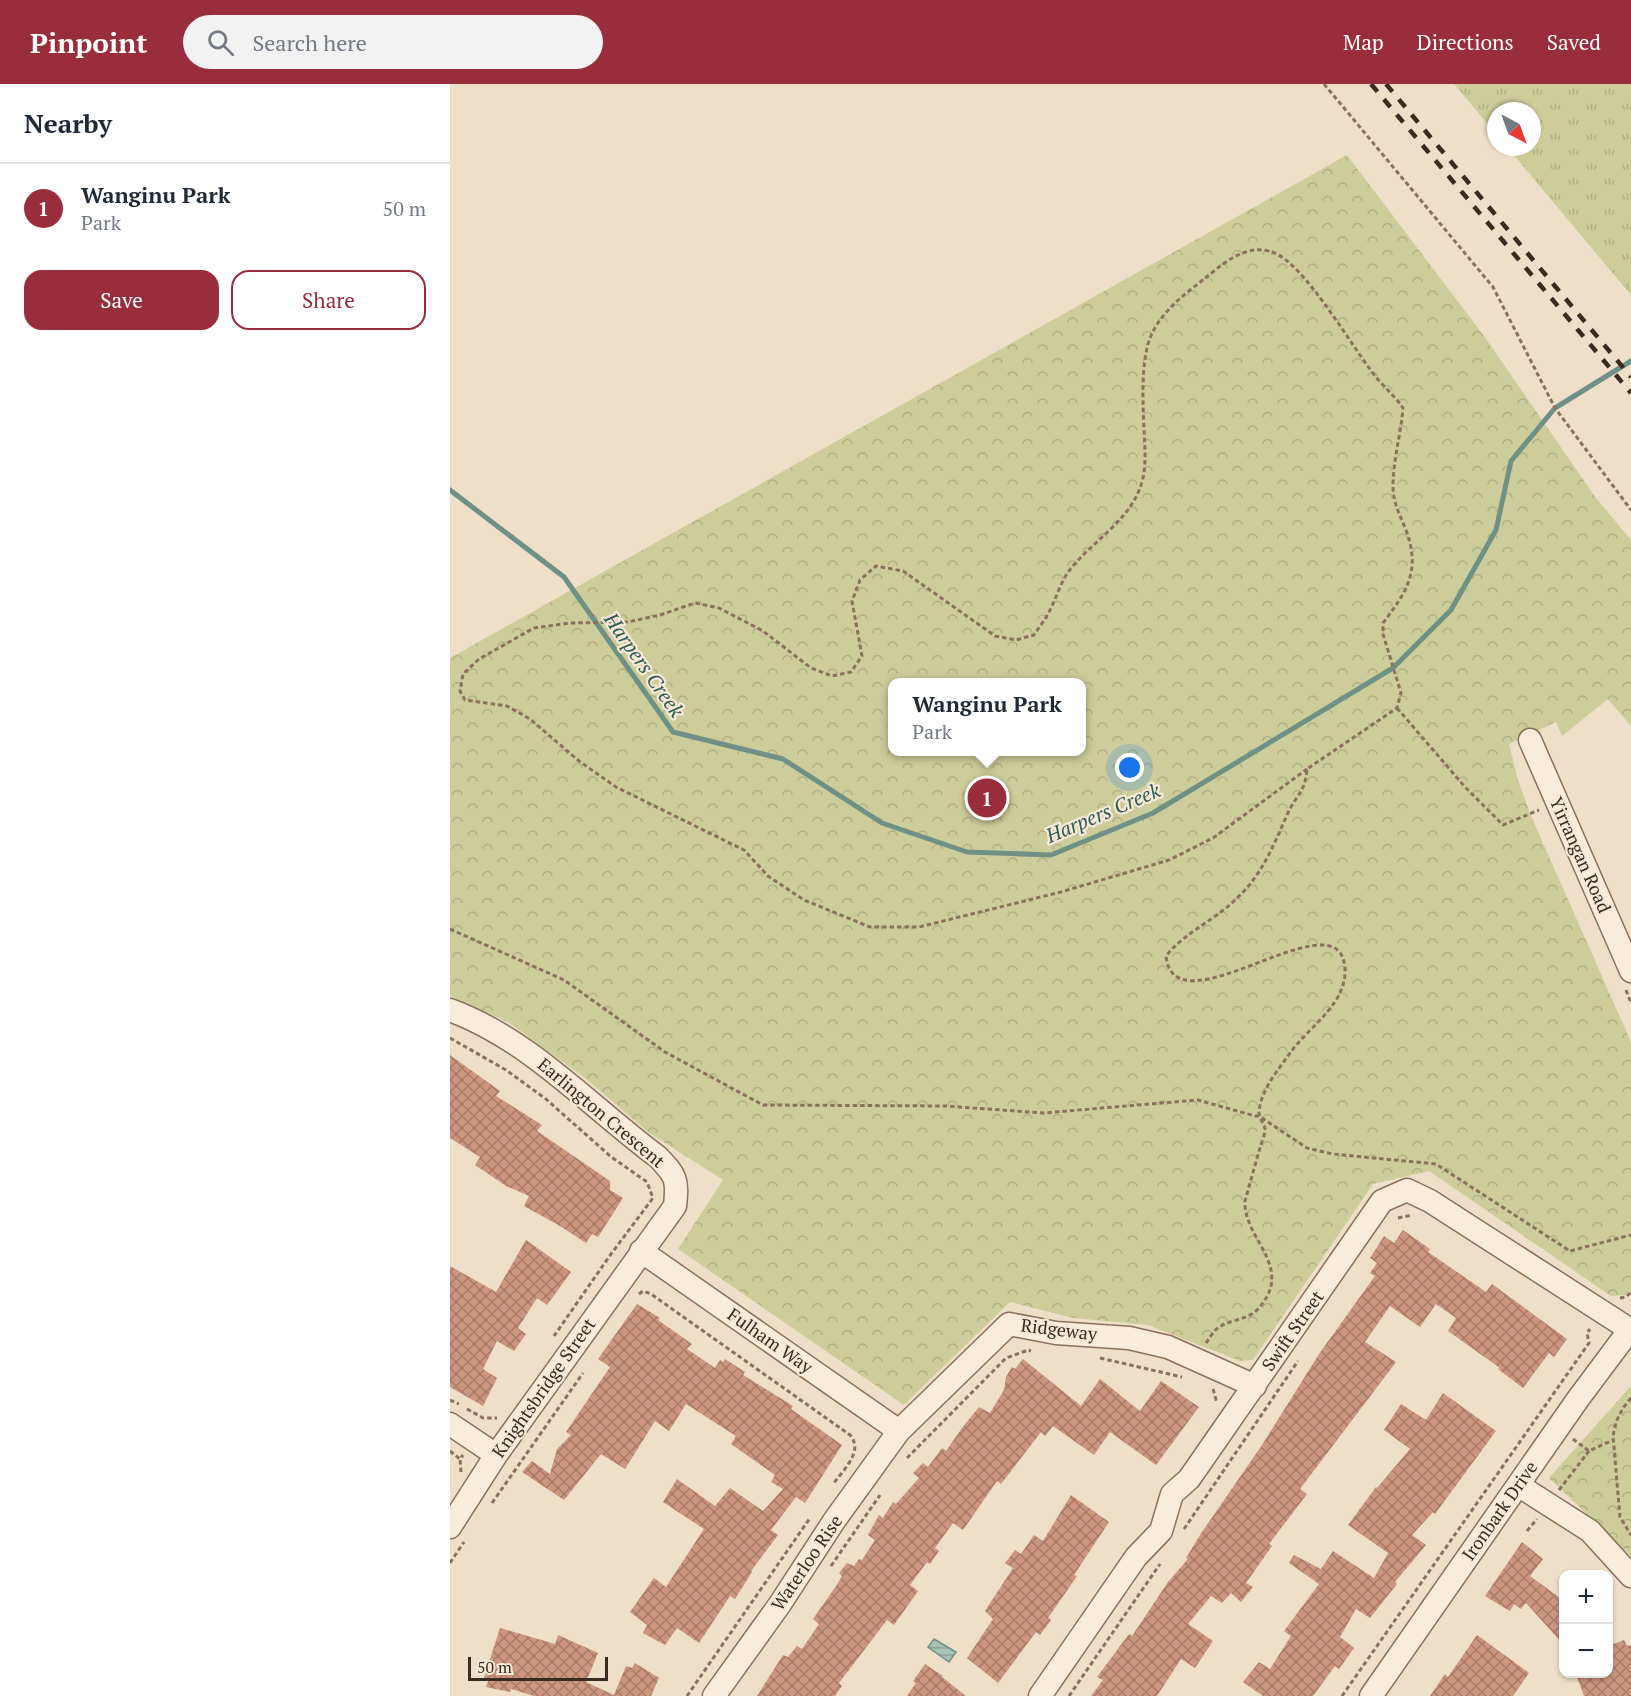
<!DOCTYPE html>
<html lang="en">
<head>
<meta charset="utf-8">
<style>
	:root { --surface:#fff; --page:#f2f2f3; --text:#1f2937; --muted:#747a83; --line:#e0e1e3; --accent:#9a2d3b }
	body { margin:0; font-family:"PT Serif",serif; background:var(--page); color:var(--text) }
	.controls { position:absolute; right:18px; bottom:18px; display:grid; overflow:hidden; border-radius:12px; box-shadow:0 2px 4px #0004 }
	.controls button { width:54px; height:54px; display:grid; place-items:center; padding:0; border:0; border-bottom:2px solid var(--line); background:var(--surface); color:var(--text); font:30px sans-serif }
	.compass { position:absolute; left:1037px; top:18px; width:54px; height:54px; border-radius:50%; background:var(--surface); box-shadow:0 2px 4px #0004; rotate:139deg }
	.scale { position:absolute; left:18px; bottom:15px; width:140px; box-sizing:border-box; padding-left:6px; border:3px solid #3b2a20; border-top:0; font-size:16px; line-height:21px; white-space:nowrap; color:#3b2a20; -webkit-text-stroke:4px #f6e9d7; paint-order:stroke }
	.you { position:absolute; left:680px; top:684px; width:21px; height:21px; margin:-15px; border:4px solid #fff; border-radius:50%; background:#1a73e8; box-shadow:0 0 0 9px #1a73e833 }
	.badge { display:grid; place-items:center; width:39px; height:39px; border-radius:50%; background:var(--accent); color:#fff; font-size:20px; font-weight:700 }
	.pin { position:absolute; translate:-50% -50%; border:3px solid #fff; box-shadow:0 2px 6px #0006 }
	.popup { position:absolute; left:438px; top:594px; width:198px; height:78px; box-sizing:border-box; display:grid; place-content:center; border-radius:12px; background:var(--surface); filter:drop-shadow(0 2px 4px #0005); font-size:20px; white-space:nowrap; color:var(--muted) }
	.popup b { font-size:22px; color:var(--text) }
	.popup::after { content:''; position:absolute; left:50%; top:100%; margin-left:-12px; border:12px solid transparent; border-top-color:var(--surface) }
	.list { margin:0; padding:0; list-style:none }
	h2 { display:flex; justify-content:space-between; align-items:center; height:78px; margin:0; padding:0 24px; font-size:26px }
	h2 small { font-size:20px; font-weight:400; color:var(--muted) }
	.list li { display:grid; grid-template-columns:39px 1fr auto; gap:18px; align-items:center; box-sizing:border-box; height:90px; padding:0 24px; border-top:2px solid var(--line) }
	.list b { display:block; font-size:22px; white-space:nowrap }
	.list p { margin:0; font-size:20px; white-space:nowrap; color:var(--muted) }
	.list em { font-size:20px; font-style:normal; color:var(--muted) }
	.actions { display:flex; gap:12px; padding:18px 24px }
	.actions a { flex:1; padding:14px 0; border:2px solid var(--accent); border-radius:18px; text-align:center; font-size:21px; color:var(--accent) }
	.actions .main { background:var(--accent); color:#fff }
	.icon { flex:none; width:33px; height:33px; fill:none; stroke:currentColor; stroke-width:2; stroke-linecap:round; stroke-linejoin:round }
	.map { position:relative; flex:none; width:1181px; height:1612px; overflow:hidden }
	header { display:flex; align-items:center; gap:36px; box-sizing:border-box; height:84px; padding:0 30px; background:var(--accent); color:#fff }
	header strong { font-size:28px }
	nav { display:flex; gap:33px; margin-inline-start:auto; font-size:21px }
	.search { width:420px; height:54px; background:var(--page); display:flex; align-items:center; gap:15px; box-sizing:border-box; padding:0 21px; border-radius:33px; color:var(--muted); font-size:22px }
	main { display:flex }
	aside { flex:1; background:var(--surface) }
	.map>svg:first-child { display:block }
	.grass { fill:url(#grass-tufts) }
	.park { fill:url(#park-crowns); fill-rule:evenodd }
	.water { fill:url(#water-rules); stroke:#6f9185; stroke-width:1.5 }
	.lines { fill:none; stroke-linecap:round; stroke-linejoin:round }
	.stream { stroke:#6f9185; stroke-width:5 }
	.building { fill:url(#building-cross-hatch) }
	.minor-casing { stroke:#8b705d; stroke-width:25 }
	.path { stroke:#8b705d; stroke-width:3; stroke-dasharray:4.5 3; stroke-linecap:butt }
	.minor { stroke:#f9ecdb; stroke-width:22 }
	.rail { stroke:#3b2a20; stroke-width:4.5; stroke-dasharray:10 10; stroke-linecap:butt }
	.labels { text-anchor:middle; stroke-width:4.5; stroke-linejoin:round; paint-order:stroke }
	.street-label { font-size:18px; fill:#3b2a20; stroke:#f6e9d7 }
	.water-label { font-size:20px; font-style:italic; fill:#305b53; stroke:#f6e9d7 }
</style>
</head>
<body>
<header>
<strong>Pinpoint</strong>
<div class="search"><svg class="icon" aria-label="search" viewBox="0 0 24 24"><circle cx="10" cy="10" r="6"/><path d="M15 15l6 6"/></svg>Search here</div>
<nav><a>Map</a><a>Directions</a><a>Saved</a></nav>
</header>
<main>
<aside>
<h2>Nearby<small></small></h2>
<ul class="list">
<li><span class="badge">1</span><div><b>Wanginu Park</b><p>Park</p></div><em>50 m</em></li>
</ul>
<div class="actions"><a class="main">Save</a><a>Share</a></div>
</aside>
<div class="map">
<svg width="1181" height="1612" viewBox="0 0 1181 1612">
	<defs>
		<pattern id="grass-tufts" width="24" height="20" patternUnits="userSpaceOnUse" patternTransform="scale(1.5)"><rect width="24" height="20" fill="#cdcd9b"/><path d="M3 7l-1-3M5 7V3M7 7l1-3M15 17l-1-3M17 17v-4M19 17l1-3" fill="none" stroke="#b1b085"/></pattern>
		<pattern id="park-crowns" width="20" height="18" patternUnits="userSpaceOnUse" patternTransform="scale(1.5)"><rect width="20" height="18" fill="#cdcd9b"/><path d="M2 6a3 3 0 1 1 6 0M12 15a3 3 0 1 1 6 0" fill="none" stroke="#b1b085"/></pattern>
		<pattern id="water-rules" width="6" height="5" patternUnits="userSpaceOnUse" patternTransform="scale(1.5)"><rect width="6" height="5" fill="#a9c3b8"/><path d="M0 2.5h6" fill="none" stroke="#8b9f95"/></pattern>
		<pattern id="building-cross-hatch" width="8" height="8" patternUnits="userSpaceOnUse" patternTransform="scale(1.5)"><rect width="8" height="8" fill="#cc957e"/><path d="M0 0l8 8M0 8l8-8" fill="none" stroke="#a77a67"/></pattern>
	</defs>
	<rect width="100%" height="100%" fill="#efdec8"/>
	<path class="grass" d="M1004,0H1181V211L1057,63H1082V27H1046V50Z"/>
	<path class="park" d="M897,71L1034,252L1146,414L1181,456V642L1158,615L1112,652L1106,638L1059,660L1068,696L1081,732L1181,958V1206L1175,1211L1161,1212L979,1087L923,1100L803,1276L790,1277L698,1241L623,1234L560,1218L454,1321L228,1165L273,1096L198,1048L135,994L58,938L0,912V574ZM442,598H632V668H442Z
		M1181,1302V1472L1099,1394Z"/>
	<path class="water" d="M484,1555L506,1568L499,1578L478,1563Z"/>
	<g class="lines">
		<path class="stream" d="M0,406L114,493L223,648L333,675L432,739L517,768L601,771L703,729L943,584L1001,526L1046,446L1061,377L1105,324L1181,277"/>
	</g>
	<path class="building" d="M0,971L50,1007L46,1012L92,1041L87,1047L160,1097V1106L173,1114L148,1153L142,1150L136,1159L110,1142L74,1122L79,1112L56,1102L25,1081L30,1073L0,1054Z
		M953,1146L980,1165L978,1168L1036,1208L1042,1200L1117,1255L1104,1273L1099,1269L1073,1304L1048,1285L1050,1284L998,1247L1006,1234L986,1220L970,1243L940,1222L915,1258L946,1278L850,1405L857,1410L819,1460L822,1462L796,1499L803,1503L791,1518L781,1509L772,1519L761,1512L738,1540L763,1557L745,1584L731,1575L707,1612H641L653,1596L647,1593L679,1550L682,1552L718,1498L738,1475L736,1474L750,1451L812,1361L869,1270L925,1192L920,1189L927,1179L920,1174L934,1152L944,1159Z
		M76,1156L121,1188L97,1221L87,1214L68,1244L76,1250L64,1267L47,1257L33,1285L47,1294L33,1322L0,1303V1182L46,1208Z
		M187,1220L210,1234L208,1236L242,1260L237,1265L265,1284L270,1276L273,1278L275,1275L295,1288L293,1291L343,1322L341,1325L392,1361L355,1419L346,1413L321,1446L328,1451L301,1487L302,1488L285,1515L280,1512L249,1559L227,1544L215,1561L193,1549L197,1541L180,1528L204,1494L216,1503L254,1445L213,1418L227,1395L265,1422L280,1404L313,1427L333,1405L321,1398L325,1391L281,1360L286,1352L236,1320L219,1347L205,1337L175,1385L151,1370L114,1416L72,1388L82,1377L100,1390L107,1365L121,1351L116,1348L160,1283L148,1275Z
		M573,1275L631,1322L650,1295L690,1327L711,1297L749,1323L706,1381L660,1348L644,1371L603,1342L595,1352L591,1348L551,1400L547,1397L513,1446L503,1439L485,1464L489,1467L480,1480L477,1478L460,1501L468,1507L444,1541L437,1536L389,1599L392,1602L385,1612H307L333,1571L338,1573L347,1562L352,1565L369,1540L363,1535L386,1502L392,1492L389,1489L397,1479L404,1482L409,1475L412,1476L425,1456L418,1451L429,1431L433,1434L443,1418L446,1420L469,1394L463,1389L473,1379L478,1383L492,1364L496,1367L512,1344L529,1323L540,1329L554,1306L556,1293L562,1283L565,1285Z
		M993,1309L1046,1347L985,1430L983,1428L962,1451L976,1461L945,1498L947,1500L920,1534L906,1525L890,1553L904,1564L889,1585L885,1582L863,1612H813L793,1598L809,1578L820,1585L841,1552L834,1547L869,1500L839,1479L844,1471L871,1485L883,1467L924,1494L938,1469L898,1441L926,1403L927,1404L960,1365L934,1346L951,1320L976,1336Z
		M621,1411L659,1438L624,1491L627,1492L598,1534L601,1536L590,1551L586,1548L548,1599L517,1574L543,1535L535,1527L563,1484L555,1479L565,1466L571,1470L584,1451L593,1457Z
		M1072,1458L1093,1475L1080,1492L1113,1516V1560L1076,1519L1071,1525L1064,1520L1060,1527L1035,1512Z
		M50,1544L105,1560L108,1551L148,1569L136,1598L164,1611L176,1582L182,1584L185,1579L209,1594L201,1612H84L61,1605L60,1608L36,1603L38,1597H33Z
		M1027,1551L1079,1589L1063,1612H980L995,1590L998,1593Z
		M1174,1556L1177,1562L1181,1561V1612H1134L1126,1590H1158V1562Z
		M475,1580L493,1592L492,1593L516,1612H457L466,1599L463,1597Z"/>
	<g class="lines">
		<defs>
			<path id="minor" d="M1080,656L1181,887
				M0,926C81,956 139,1022 208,1073C226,1092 228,1095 225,1122L46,1371L0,1443
				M191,1167L449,1347
				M0,1340L46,1371
				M1068,1401L1140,1447L1181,1492
				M264,1612L330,1520L384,1437L449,1347L559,1240L606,1249L679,1254L718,1263L805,1302
				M590,1612L686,1473L711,1447L722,1410L739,1395L932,1117L957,1106L980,1117L1179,1245
				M921,1612L1128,1315L1181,1244"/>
		</defs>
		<use href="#minor" class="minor-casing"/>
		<path class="path" d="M874,0L1043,203L1105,324L1181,426
			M947,624L1015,703L1053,741L1089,726
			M0,845L114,896L215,968L313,1021L496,1022L593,1029L748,1016L805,1032H809L857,1064L883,1070L986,1080L1120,1167L1181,1151
			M1176,906L1181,919
			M0,954L56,986L96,1015L160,1072L197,1098L203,1114L161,1170L104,1252
			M948,1134L962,1131
			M189,1210L193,1207L201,1210L400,1351C414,1367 394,1385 384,1399
			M1170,1214L1176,1213L1181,1208
			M756,1259C760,1254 763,1247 768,1244C778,1236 796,1236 806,1227C848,1184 793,1156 795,1117C800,1099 805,1081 810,1064C811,1059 815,1051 815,1046C815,1040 809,1035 809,1029C810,1007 828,986 840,969C860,941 902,917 894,878C881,816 724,949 716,872C734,849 763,837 784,817C811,793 823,763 837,731C846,710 855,710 857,685L947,624L951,609L933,550V539C957,507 971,487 956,446C950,431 943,419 943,402C943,376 951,350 953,324C945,312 935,304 926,293C903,265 854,178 822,168C795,159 773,180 754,195C732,212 706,232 698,260C691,287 693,318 694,346C695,365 697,386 690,404C677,439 640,459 619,487C610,499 606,515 599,528C595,536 589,543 584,551L566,556L545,552L453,487L426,482L410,496L402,517L412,572L401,588L382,592L361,584L313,547L269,524L245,519L210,531L178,538L120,539L84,544L29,575L13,590L10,607L15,616L57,622L80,635L129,677L166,703L294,766L318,792L354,816L420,843H469L611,808L719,776L763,754L857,685
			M650,1274L732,1293
			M763,1305L767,1319
			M1181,1314L1173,1324L1166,1338L1163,1352L1170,1433L1181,1451
			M0,1316L9,1320
			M17,1325L33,1334H47
			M1123,1355L1139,1367L1163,1356
			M0,1367L10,1375
			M457,1374L556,1274L578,1266L581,1267
			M11,1388L10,1375L13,1371
			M1109,1406L1139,1367
			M42,1419L133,1289
			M734,1445L848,1277
			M1077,1447L1087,1435
			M0,1479L14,1458
			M381,1482L430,1411
			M237,1612L360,1434
			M619,1612L710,1480
			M892,1612L1139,1259L1137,1249L1140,1245"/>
		<use href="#minor" class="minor"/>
		<path class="rail" d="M921,0L1181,309
			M936,0L1181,293"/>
	</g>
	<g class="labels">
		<g class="street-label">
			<text transform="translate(1130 771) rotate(66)" y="6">Yirrangan Road</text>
			<text transform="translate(151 1029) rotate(40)" y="6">Earlington Crescent</text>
			<text transform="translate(609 1246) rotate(7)" y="6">Ridgeway</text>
			<text transform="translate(843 1247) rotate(-55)" y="6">Swift Street</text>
			<text transform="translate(320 1257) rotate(35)" y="6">Fulham Way</text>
			<text transform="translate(94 1304) rotate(-55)" y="6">Knightsbridge Street</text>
			<text transform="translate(1050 1427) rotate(-55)" y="6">Ironbark Drive</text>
			<text transform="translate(357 1479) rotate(-56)" y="6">Waterloo Rise</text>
		</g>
		<g class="water-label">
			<text transform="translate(194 581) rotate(55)" y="7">Harpers Creek</text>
			<text transform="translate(653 729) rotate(-23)" y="7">Harpers Creek</text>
		</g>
	</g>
</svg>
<div class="controls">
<button>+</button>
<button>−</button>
</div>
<svg class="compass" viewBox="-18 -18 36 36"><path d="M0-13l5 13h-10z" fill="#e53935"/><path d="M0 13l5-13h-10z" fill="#747a83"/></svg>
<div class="scale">50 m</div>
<div class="you"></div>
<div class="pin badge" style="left:537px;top:714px">1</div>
<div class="popup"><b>Wanginu Park</b>Park</div>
</div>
</main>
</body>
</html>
